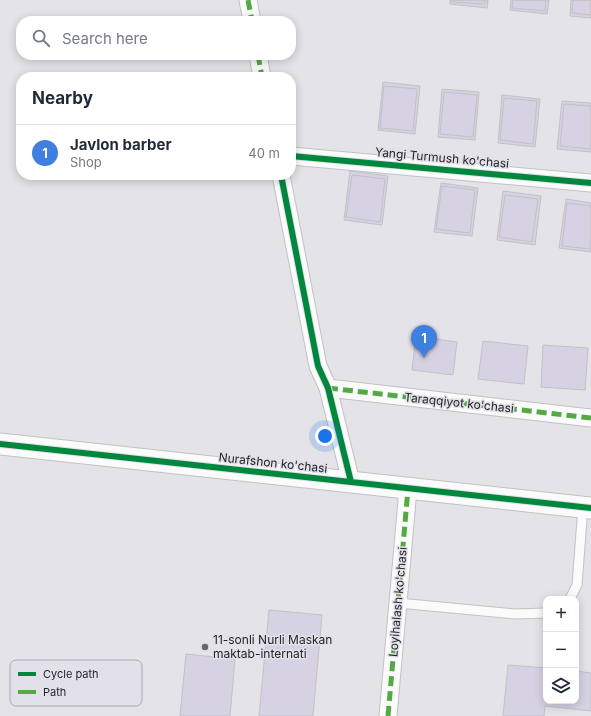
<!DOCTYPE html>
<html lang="en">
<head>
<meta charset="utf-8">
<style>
	:root { --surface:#fff; --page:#f6f6f7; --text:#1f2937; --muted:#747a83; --line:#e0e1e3; --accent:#7c3aed }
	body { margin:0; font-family:Inter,sans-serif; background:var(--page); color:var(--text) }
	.controls { position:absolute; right:12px; bottom:12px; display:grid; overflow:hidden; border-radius:8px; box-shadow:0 2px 10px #0003 }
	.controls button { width:36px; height:36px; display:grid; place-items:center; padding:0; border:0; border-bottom:1px solid var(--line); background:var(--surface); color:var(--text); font:20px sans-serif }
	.you { position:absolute; left:325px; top:436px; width:14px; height:14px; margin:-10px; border:3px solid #fff; border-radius:50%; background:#1a73e8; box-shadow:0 0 0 6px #1a73e833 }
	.badge { display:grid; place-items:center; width:26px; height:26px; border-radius:50%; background:var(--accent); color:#fff; font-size:13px; font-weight:700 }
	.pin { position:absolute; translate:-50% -33px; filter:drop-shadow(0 1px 2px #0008) }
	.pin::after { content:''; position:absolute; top:21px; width:14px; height:12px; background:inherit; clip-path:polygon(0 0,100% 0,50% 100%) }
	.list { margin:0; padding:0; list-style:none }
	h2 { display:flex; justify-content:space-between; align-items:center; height:52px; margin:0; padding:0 16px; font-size:17px }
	h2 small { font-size:13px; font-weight:400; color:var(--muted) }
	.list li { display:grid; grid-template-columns:26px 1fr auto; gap:12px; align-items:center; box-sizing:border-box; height:56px; padding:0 16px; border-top:1px solid var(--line) }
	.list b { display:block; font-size:15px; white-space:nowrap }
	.list p { margin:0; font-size:13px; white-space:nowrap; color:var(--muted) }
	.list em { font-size:13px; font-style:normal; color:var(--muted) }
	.icon { flex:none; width:22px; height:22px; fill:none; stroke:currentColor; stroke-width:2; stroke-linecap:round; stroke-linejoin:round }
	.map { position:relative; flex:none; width:591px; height:716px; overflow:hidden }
	.search { position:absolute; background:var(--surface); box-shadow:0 2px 10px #0003; left:16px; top:16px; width:280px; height:44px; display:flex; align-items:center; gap:10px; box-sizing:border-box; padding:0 14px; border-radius:16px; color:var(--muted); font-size:15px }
	.panel { position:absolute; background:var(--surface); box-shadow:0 2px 10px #0003; left:16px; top:72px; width:280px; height:108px; border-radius:16px }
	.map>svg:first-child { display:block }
	.building { fill:#d6d2e3; stroke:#c1c1c5 }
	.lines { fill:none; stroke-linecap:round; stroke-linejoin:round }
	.service-casing { stroke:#c2c1c5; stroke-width:11 }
	.minor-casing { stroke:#c2c1c5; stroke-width:19 }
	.tertiary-casing { stroke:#c2c1c5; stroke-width:23 }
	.service { stroke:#fbfbfc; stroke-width:9 }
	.minor { stroke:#fbfbfc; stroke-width:17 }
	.tertiary { stroke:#fbfbfc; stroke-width:21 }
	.quiet { stroke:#53aa44; stroke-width:5; stroke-dasharray:10 5; stroke-linecap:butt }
	.cycleway-casing { stroke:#e2e1ea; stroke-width:8 }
	.cycleway { stroke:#00873e; stroke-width:6 }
	.poi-dot { fill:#68676b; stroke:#e2e1ea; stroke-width:1.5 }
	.labels { text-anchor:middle; stroke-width:3; stroke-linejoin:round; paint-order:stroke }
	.street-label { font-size:12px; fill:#252427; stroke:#e2e1ea }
	.poi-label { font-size:12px; fill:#252427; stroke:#e2e1ea; text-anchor:start }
	.key { fill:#e2e1ea; stroke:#a9a8b0; stroke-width:1 }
	.key-label { font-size:11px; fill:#252427 }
</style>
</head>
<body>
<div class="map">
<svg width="591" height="716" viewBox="0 0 591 716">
	<rect width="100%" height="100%" fill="#e3e3e8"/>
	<path class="building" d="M450,0H488L487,8L450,4Z
		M452,0H485V4L452,2Z
		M511,0H549L547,14L510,10Z
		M513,0H546L545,11L512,8Z
		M571,0H591V18L570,16Z
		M573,0H591V15L572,13Z
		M383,82L420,86L415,134L378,130Z
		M384,86L417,89L413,131L380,128Z
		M442,89L479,92L475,140L438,137Z
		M444,92L477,95L473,137L440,134Z
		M502,95L540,99L535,147L498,143Z
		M504,98L537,101L533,144L500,140Z
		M562,101L591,103V152L557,149Z
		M564,104L591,106V149L560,146Z
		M350,171L388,176L382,225L344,220Z
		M352,175L385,179L380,222L346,217Z
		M441,183L478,188L472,236L434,232Z
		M442,186L475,190L470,233L436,229Z
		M503,191L541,196L535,245L497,240Z
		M505,195L538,199L532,242L499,237Z
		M566,199L591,203V252L559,248Z
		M567,203L591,206V249L562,246Z
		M416,336L457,342L453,375L412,370Z
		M483,341L528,346L524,384L478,379Z
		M543,345L588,348L585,390L541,387Z
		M269,610L322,615L313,716H259Z
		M186,654L235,659L230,716H180Z
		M508,665L546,668V701H576V671L591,673V711L545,706L544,716H503Z"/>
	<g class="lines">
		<defs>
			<path id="service" d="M570,599L577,585L583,507
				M398,603L515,614L546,613"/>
			<path id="minor" d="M248,0L252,21
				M258,55L262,77
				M291,156L591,183
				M281,175L318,366L328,388L351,482
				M328,388L591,418
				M388,716L408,489"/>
			<path id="tertiary" d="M0,444L591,508"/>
		</defs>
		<use href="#service" class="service-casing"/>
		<use href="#minor" class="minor-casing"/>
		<use href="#tertiary" class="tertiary-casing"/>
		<use href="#service" class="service"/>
		<use href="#minor" class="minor"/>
		<use href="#tertiary" class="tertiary"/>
		<path class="quiet" d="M248,0L252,21
			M258,55L262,77
			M328,388L591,418
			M388,716L408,489"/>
		<defs>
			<path id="cycleway" d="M291,156L591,183
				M281,175L318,366L328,388L351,482
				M0,444L591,508"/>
		</defs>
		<use href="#cycleway" class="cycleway-casing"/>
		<use href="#cycleway" class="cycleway"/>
	</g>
	<circle class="poi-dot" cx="205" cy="647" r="4"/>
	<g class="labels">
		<g class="street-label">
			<text transform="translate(442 158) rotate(5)" y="4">Yangi Turmush ko'chasi</text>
			<text transform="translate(459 403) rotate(6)" y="4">Taraqqiyot ko'chasi</text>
			<text transform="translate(273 463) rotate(6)" y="4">Nurafshon ko'chasi</text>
			<text transform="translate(398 602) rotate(-85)" y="4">Loyihalash ko'chasi</text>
		</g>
		<g class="poi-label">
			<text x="213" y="644">11-sonli Nurli Maskan<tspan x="213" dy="14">maktab-internati</tspan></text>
		</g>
	</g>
	<rect x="10" y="660" width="132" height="46" rx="6" class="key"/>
	<rect x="18" y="672" width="18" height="4" fill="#00873e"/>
	<rect x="18" y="690" width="18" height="4" fill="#53aa44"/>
	<g class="key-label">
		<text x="43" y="678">Cycle path</text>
		<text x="43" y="696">Path</text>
	</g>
</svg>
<div class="controls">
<button>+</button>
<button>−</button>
<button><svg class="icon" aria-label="layers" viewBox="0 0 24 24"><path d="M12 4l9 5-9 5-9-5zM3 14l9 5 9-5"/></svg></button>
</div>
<div class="you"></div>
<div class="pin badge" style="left:424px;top:358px;background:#3f7fe0">1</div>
<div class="search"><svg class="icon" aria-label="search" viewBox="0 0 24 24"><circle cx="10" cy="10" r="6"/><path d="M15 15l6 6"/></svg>Search here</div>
<section class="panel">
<h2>Nearby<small></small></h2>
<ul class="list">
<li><span class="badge" style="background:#3f7fe0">1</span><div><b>Javlon barber</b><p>Shop</p></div><em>40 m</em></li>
</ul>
</section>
</div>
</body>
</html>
